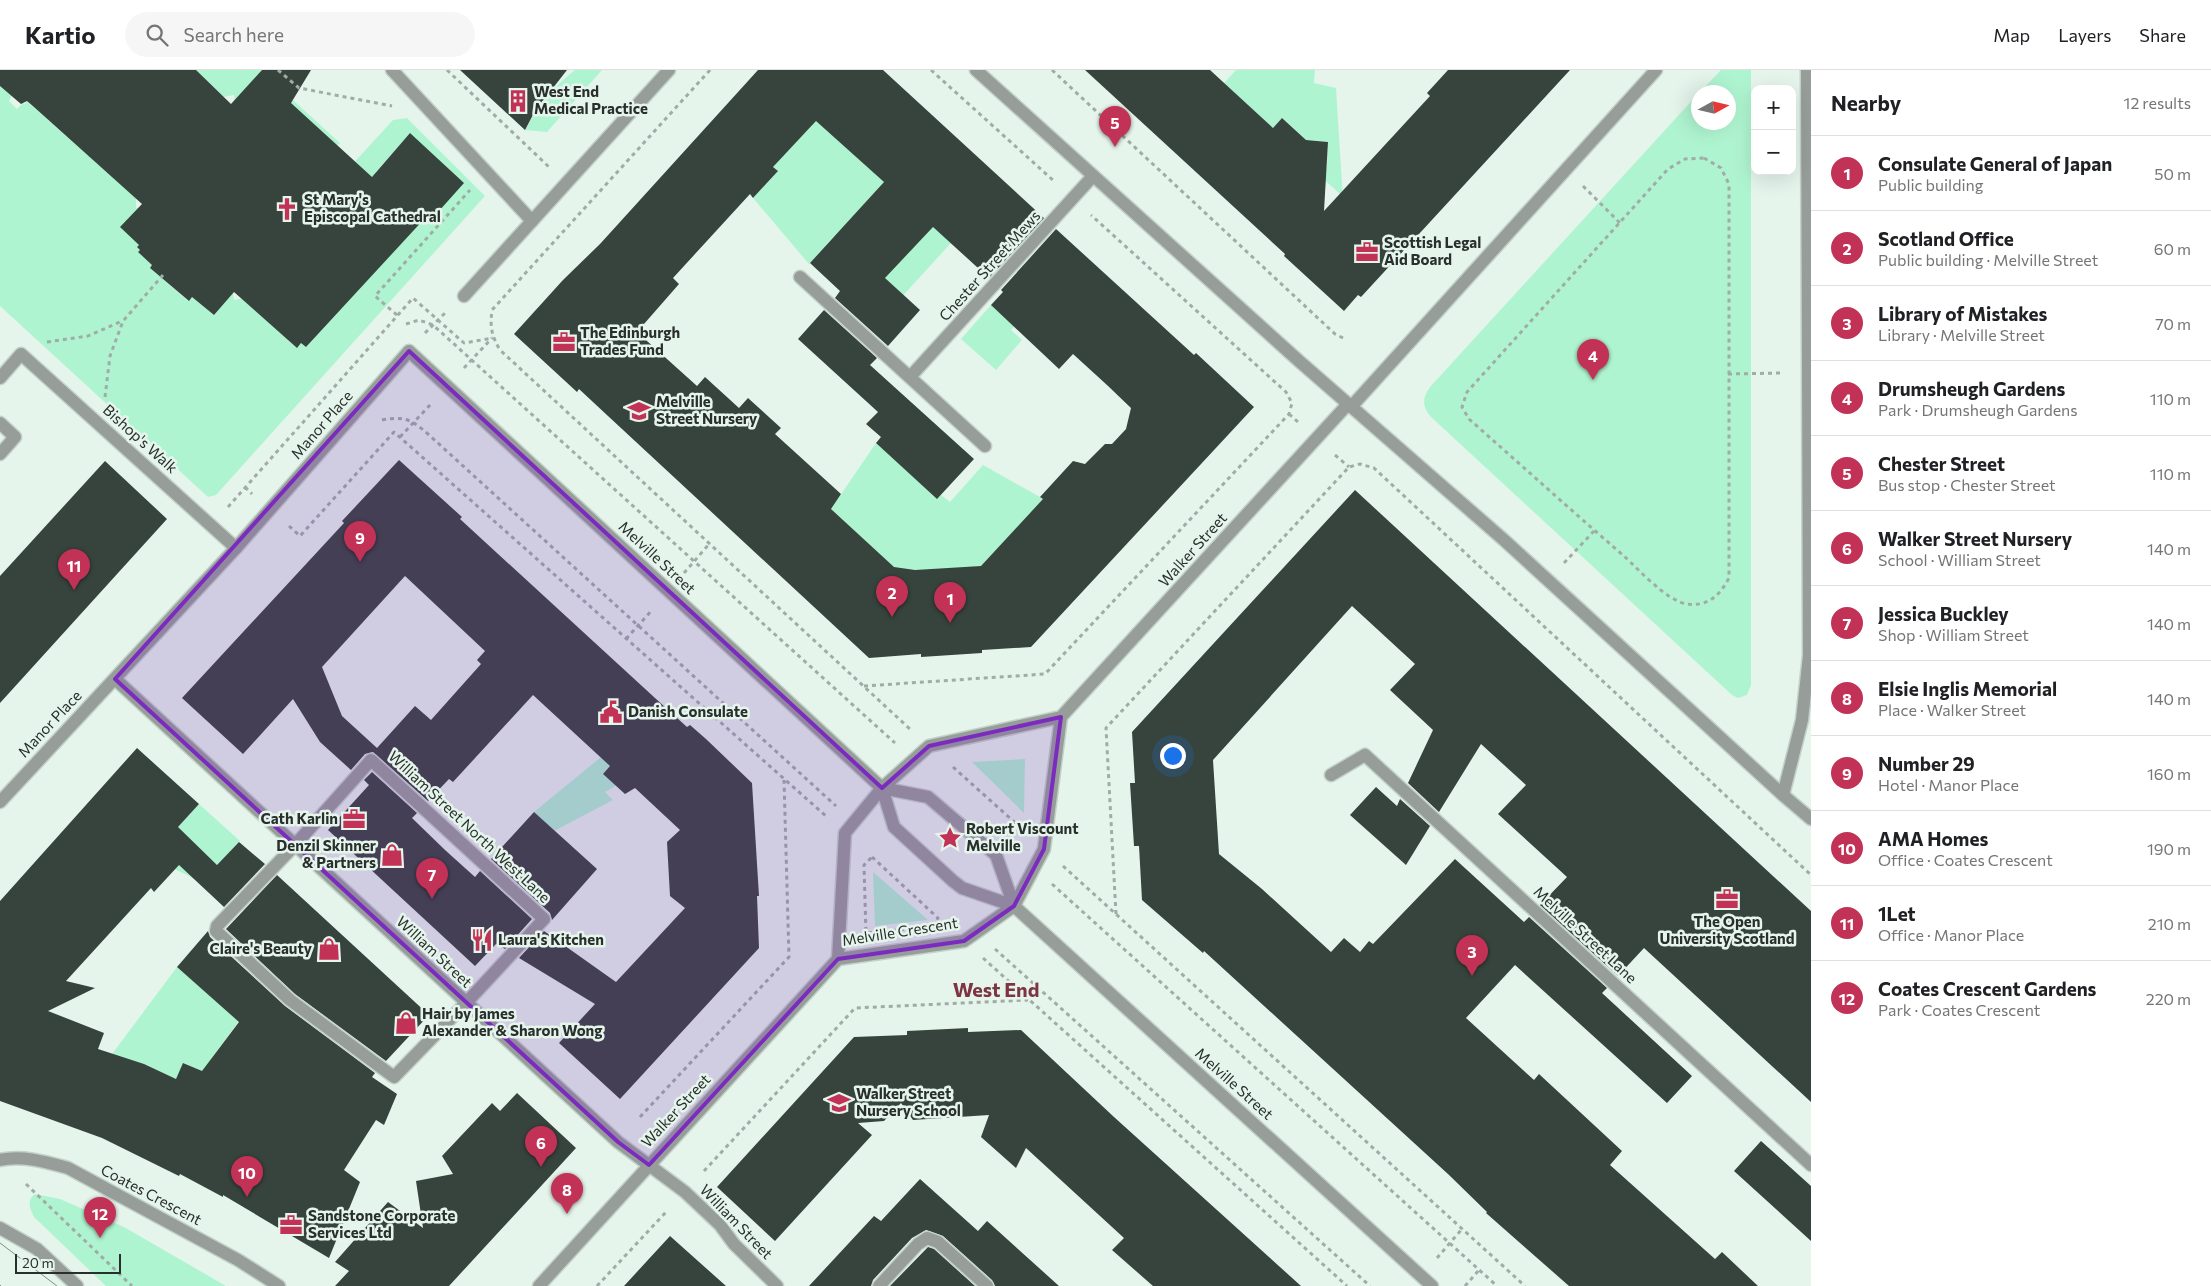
<!DOCTYPE html>
<html lang="en">
<head>
<meta charset="utf-8">
<style>
	:root { --surface:#fff; --page:#f6f6f6; --text:#202124; --muted:#757577; --line:#e0e0e0; --accent:#c23256 }
	body { margin:0; font-family:Commissioner,sans-serif; background:var(--page); color:var(--text) }
	.controls { position:absolute; right:15px; top:15px; display:grid; overflow:hidden; border-radius:10px; box-shadow:0 5px 20px #0002 }
	.controls button { width:45px; height:45px; display:grid; place-items:center; padding:0; border:0; border-bottom:1px solid var(--line); background:var(--surface); color:var(--text); font:25px sans-serif }
	.compass { position:absolute; left:1691px; top:15px; width:45px; height:45px; border-radius:50%; background:var(--surface); box-shadow:0 5px 20px #0002; rotate:82deg }
	.scale { position:absolute; left:15px; bottom:12px; width:106px; box-sizing:border-box; padding-left:5px; border:2px solid #292f2c; border-top:0; font-size:14px; line-height:18px; white-space:nowrap; color:#292f2c; -webkit-text-stroke:4px #e5f5ec; paint-order:stroke }
	.you { position:absolute; left:1172px; top:685px; width:18px; height:18px; margin:-12px; border:4px solid #fff; border-radius:50%; background:#1a73e8; box-shadow:0 0 0 8px #1a73e833 }
	.badge { display:grid; place-items:center; width:32px; height:32px; border-radius:50%; background:var(--accent); color:#fff; font-size:16px; font-weight:700 }
	.pin { position:absolute; translate:-50% -41px; filter:drop-shadow(0 1px 2px #0008) }
	.pin::after { content:''; position:absolute; top:26px; width:18px; height:15px; background:inherit; clip-path:polygon(0 0,100% 0,50% 100%) }
	.list { margin:0; padding:0; list-style:none }
	h2 { display:flex; justify-content:space-between; align-items:center; height:65px; margin:0; padding:0 20px; font-size:21px }
	h2 small { font-size:16px; font-weight:400; color:var(--muted) }
	.list li { display:grid; grid-template-columns:32px 1fr auto; gap:15px; align-items:center; box-sizing:border-box; height:75px; padding:0 20px; border-top:1px solid var(--line) }
	.list b { display:block; font-size:19px; white-space:nowrap }
	.list p { margin:0; font-size:16px; white-space:nowrap; color:var(--muted) }
	.list em { font-size:16px; font-style:normal; color:var(--muted) }
	.icon { flex:none; width:28px; height:28px; fill:none; stroke:currentColor; stroke-width:2; stroke-linecap:round; stroke-linejoin:round }
	.map { position:relative; flex:none; width:1811px; height:1216px; overflow:hidden }
	header { display:flex; align-items:center; gap:30px; box-sizing:border-box; height:70px; padding:0 25px; background:var(--surface); border-bottom:1px solid var(--line) }
	header strong { font-size:24px }
	nav { display:flex; gap:28px; margin-inline-start:auto; font-size:18px }
	.search { width:350px; height:45px; background:var(--page); display:flex; align-items:center; gap:12px; box-sizing:border-box; padding:0 18px; border-radius:28px; color:var(--muted); font-size:19px }
	main { display:flex }
	aside { flex:1; background:var(--surface) }
	.map>svg:first-child { display:block }
	.green { fill:#aff4d0 }
	.building { fill:#37443d; fill-rule:evenodd }
	.lines { fill:none; stroke-linecap:round; stroke-linejoin:round }
	.service-casing { stroke:#c3d1c9; stroke-width:15 }
	.minor-casing { stroke:#c3d1c9; stroke-width:15 }
	.tertiary-casing { stroke:#c3d1c9; stroke-width:15 }
	.path { stroke:#a0aca5; stroke-width:3; stroke-dasharray:4 4; stroke-linecap:butt }
	.service { stroke:#979d99; stroke-width:12 }
	.minor { stroke:#979d99; stroke-width:12 }
	.tertiary { stroke:#979d99; stroke-width:12 }
	.tram { stroke:#828d87; stroke-width:1 }
	.marked { fill:#7b2cbf; fill-opacity:0.2; stroke:#7b2cbf; stroke-width:4; stroke-linejoin:round }
	.labels { text-anchor:middle; stroke-width:5; stroke-linejoin:round; paint-order:stroke }
	.poi-label { font-size:15px; font-weight:bold; fill:#292f2c; stroke:#e5f5ec; text-anchor:start }
	.street-label { font-size:15px; fill:#292f2c; stroke:#e5f5ec }
	.district-label { font-size:20px; font-weight:bold; fill:#7d3542; stroke:#e5f5ec }
</style>
</head>
<body>
<header>
<strong>Kartio</strong>
<div class="search"><svg class="icon" aria-label="search" viewBox="0 0 24 24"><circle cx="10" cy="10" r="6"/><path d="M15 15l6 6"/></svg>Search here</div>
<nav><a>Map</a><a>Layers</a><a>Share</a></nav>
</header>
<main>
<div class="map">
<svg width="1811" height="1216" viewBox="0 0 1811 1216">
	<rect width="100%" height="100%" fill="#e5f5ec"/>
	<path class="green" d="M186,0H260L340,73L332,82L235,34L234,25L223,27Z
		M575,0H602L547,62L525,60C538,36 553,17 575,0Z
		M1236,0H1315L1314,13L1336,18L1343,130L1340,124L1320,106L1327,97L1328,72L1308,70L1307,89L1304,68L1282,48L1273,58L1224,13Z
		M1721,0H1751V615L1747,625L1738,628L1732,625L1431,347C1422,337 1422,328 1430,317L1698,24V52H1728V22H1700Z
		M0,11L2,18L6,21L8,19L13,23L9,31L17,39L23,33L25,34L27,31L33,37L37,32L48,50L136,128V138L144,137L140,174L137,177L140,180L138,182L154,193L150,198L188,231L192,227L214,245L233,221L234,230L244,228L293,266L289,271L297,278L301,273L306,277L386,181L459,115V108H451L415,76L414,67L406,68L376,102L379,106L374,111L349,98L393,50L407,48L485,126L216,425L208,427L0,236Z
		M812,41L884,112L864,134L926,151L951,173L877,254L866,197L833,167L809,194L753,128L778,101L773,97L812,55Z
		M991,235L1027,242L1011,260L1022,270L996,300L961,269Z
		M876,373L937,428L941,425L950,432L983,395L1054,435C1025,452 1007,458 995,492L977,497L899,502L831,439Z
		M601,687L611,696L603,704L613,713L626,710L605,722L613,730L554,761L534,742Z
		M1025,689L1024,743L972,692Z
		M199,734L240,771L217,795L211,789L193,808L164,794L176,759Z
		M873,802L928,850L875,856Z
		M177,897L239,951L213,986L198,1019L200,1001L184,993L176,1009L112,984Z
		M35,1124L60,1129L124,1157L226,1216H106L34,1147C30,1139 26,1130 35,1124Z"/>
	<path class="building" d="M0,0H196L231,34L262,0H311L291,33L372,107L410,63L464,113L430,151L426,147L306,277L301,273L297,278L234,222L214,245L192,227L189,231L150,198L152,195L138,182L140,180L137,177L139,175L120,157L142,134L34,37L27,31L21,34L0,16Z
		M460,0H567L535,41L525,60Z
		M758,0H883L1044,148L989,208L933,157L885,208L920,240L888,276L835,228L840,221L810,193L884,112L816,51L773,97L778,101L753,128L750,124L673,208L679,214L637,262L697,316L705,307L739,338L748,328L781,358L775,364L841,424L831,439L894,497L915,500L981,496L1043,429L1040,427L1073,391L1085,394L1105,374H1112L1126,359L1131,338L1107,315L1073,284L1059,299L991,235L1003,222L1001,220L1056,159L1194,285L1196,283L1254,337L1031,577L982,580V583L921,587V584L869,588L608,346L579,319L577,322L514,264L563,210L600,174Z
		M1085,0H1210L1273,58L1282,48L1306,70L1328,72L1324,141L1430,26L1427,23L1448,0H1570L1361,227L1358,225L1344,241L1284,186L1285,184Z
		M824,240L877,288L870,295L974,389L937,429L876,373L881,367L866,354L878,342L798,269Z
		M399,390L462,447L460,449L655,628L687,657L690,655L706,669L752,713L759,826H757L759,878L620,1029L559,973L595,934L519,888L544,861L616,912L685,838L670,826L667,772L680,760L635,718L625,724L603,704L610,696L533,625L453,712L449,709L428,731L373,682L365,684L351,700L320,672L293,629L243,684L182,628L344,453L342,451ZM405,506L485,581L477,590L481,594L431,650L415,636L377,678L342,646L322,597Z
		M105,391L167,449L0,633V506Z
		M1355,420L1811,841V1032L1644,878L1618,906L1540,835L1567,807L1498,744L1526,715L1481,674L1439,742L1408,713L1433,660L1390,620L1415,594L1352,536L1213,690L1219,784L1262,819L1331,882L1344,868L1360,882L1369,871L1373,874L1455,789L1524,852L1529,847L1607,918L1602,923L1692,1006L1667,1033L1515,895L1466,948L1534,1010L1539,1004L1622,1081L1610,1095L1715,1189L1722,1182L1758,1216H1569L1486,1143L1487,1142L1448,1104L1204,881L1203,883L1142,830L1139,776H1134L1130,713H1135L1132,662Z
		M137,678L199,734L178,757L217,795L239,772L265,794L224,837L179,795L154,822L151,818L66,911L95,918L48,941L104,963L98,979L144,994L176,1009L183,993L202,1001L239,952L177,897L208,861L210,867L285,936L375,1003L372,1007L397,1024L384,1055L376,1050L344,1100L360,1112L329,1188L223,1125V1127L180,1104L179,1106L102,1068L0,1031V831Z
		M372,702L417,743L412,748L445,780L475,807L480,801L532,849L505,879L496,874L475,896L328,760L369,715L364,710Z
		M1376,717L1397,736L1400,729L1430,756L1406,795L1350,745Z
		M534,742L597,799L552,850L550,843L491,789Z
		M277,805L429,945L386,991L295,924L226,859Z
		M968,958V962L1021,960L1114,1047L1301,1216H1153L1112,1180L1124,1168L1026,1078L1016,1098L981,1067L989,1045L913,1050L901,1033L884,1051L858,1053L872,1065L775,1171L717,1117L854,967L907,965V961Z
		M517,1023L576,1078L449,1216H335L349,1201L335,1192L388,1132L423,1158L416,1111L453,1104L442,1086L492,1033L500,1041Z
		M1761,1071L1811,1116V1171L1734,1101Z
		M920,1109L978,1161L987,1151L1059,1216H995L992,1210L943,1166L926,1160L912,1168L873,1210L871,1216H809L874,1146L881,1151Z
		M670,1166L726,1216H624Z
		M928,1177L934,1179L975,1216H890Z"/>
	<g class="lines">
		<defs>
			<path id="service" d="M392,0L532,151
				M800,207L985,376
				M910,307L1093,106
				M0,308L21,284L236,478
				M0,353L15,367L0,384
				M371,690L544,849L466,933L394,1007L290,930L216,861L217,856L295,775Z
				M1331,705L1365,685L1811,1095
				M879,1216L918,1174L927,1168L938,1172L987,1216"/>
			<path id="minor" d="M464,226L669,0
				M1351,337L1656,0
				M115,609L618,1072L685,1122L720,1155L734,1174L777,1216
				M1061,647L1044,779L1014,836L964,871L838,889L845,763L882,718L929,676Z
				M1061,647L1348,334
				M882,718L928,727L996,785L1014,836
				M1783,725L1802,650L1809,586L1807,0
				M0,732L236,478L409,281L882,718L894,757L953,811L962,818L1014,836L1432,1216
				M0,1090C22,1085 46,1092 68,1098L238,1190L279,1216
				M0,1158L37,1179L77,1216
				M539,1216L838,889"/>
			<path id="tertiary" d="M976,0L1299,291L1504,470L1783,725L1811,749"/>
		</defs>
		<use href="#service" class="service-casing"/>
		<use href="#minor" class="minor-casing"/>
		<use href="#tertiary" class="tertiary-casing"/>
		<path class="path" d="M278,0L299,18L392,36
			M447,0L549,97
			M710,0L492,240C490,256 491,265 500,280L911,660
			M931,0L1055,112
			M1052,0L1335,264L1345,269
			M1704,88L1721,98L1729,114V508C1720,525 1708,537 1687,534C1667,531 1639,500 1624,486C1572,441 1521,395 1469,349L1462,337L1467,322L1668,99L1685,89Z
			M1583,116L1620,153
			M397,245L375,226L470,120
			M406,254L419,250L433,255L895,673
			M425,263L447,241
			M47,272L88,266L122,251
			M464,298L492,268
			M1728,304L1782,303
			M105,327L110,286L123,251L163,205
			M1289,344L1298,352
			M382,350C404,346 411,349 428,364L836,736
			M400,367L431,334
			M1335,385L1349,397
			M245,417L252,424
			M228,437L413,228L464,273L493,268
			M289,456L300,466L394,362L827,747
			M1564,493L1594,461
			M684,503L710,473
			M626,569L652,540
			M864,616L1045,604L1289,344L1292,333L1286,322L1091,145
			M953,697L1021,758
			M872,787L938,848L929,857L866,863L864,795Z
			M1063,796L1525,1216
			M1052,814L1497,1216
			M1116,844L1106,658L1349,397L1360,394L1374,398L1811,805
			M995,879L1370,1216
			M983,888L1347,1216
			M640,1047L789,887L784,710
			M704,1101L855,938L1028,930
			M26,1114L132,1216
			M1437,1188L1462,1159
			M597,1216L667,1141
			M1465,1216L1479,1200"/>
		<use href="#service" class="service"/>
		<use href="#minor" class="minor"/>
		<use href="#tertiary" class="tertiary"/>
		<path class="tram" d="M0,1173L57,1216
			M0,1215L1,1216"/>
	</g>
	<path class="marked" d="M409,281L882,718L929,676L1061,647L1044,779L1014,836L964,871L838,889L649,1095L618,1072L115,609Z"/>
	<defs>
		<symbol id="building-bare" viewBox="-9 -9 18 18"><path d="M-4-6H4V6H1V3H-1V6H-4ZM-2.5-4.3h1.7v1.8h-1.7ZM.8-4.3h1.7v1.8H.8ZM-2.5-1h1.7V.8h-1.7ZM.8-1h1.7V.8H.8Z" fill="#c23256" stroke="#e5f5ec" stroke-width="2.5" paint-order="stroke"/></symbol>
		<symbol id="church-bare" viewBox="-9 -9 18 18"><path d="M-1.2-6h2.4v3.5h3.3v2.4h-3.3V6h-2.4V-.1h-3.3v-2.4h3.3Z" fill="#c23256" stroke="#e5f5ec" stroke-width="2.5" paint-order="stroke"/></symbol>
		<symbol id="office-bare" viewBox="-9 -9 18 18"><path d="M-6-3h4V-5.5h4V-3h4V5H-6ZM-1-4.5V-3h2v-1.5ZM-6 0V1H6V0Z" fill="#c23256" stroke="#e5f5ec" stroke-width="2.5" paint-order="stroke"/></symbol>
		<symbol id="school-bare" viewBox="-9 -9 18 18"><path d="M0-5L7-2L0 1L-7-2ZM-4 1L0 2.5L4 1V4Q0 6-4 4Z" fill="#c23256" stroke="#e5f5ec" stroke-width="2.5" paint-order="stroke"/></symbol>
		<symbol id="civic-bare" viewBox="-9 -9 18 18"><path d="M-.6-6.5H3V-4.5H.6V-3L4-1V1h2V6H-6V1h2V-1L-.6-3ZM-1.2 2.5V6h2.4V2.5Z" fill="#c23256" stroke="#e5f5ec" stroke-width="2.5" paint-order="stroke"/></symbol>
		<symbol id="sight-bare" viewBox="-9 -9 18 18"><path d="M0-6L1.8-2.2L6-1.7L2.9 1.2L3.7 5.4L0 3.3L-3.7 5.4L-2.9 1.2L-6-1.7L-1.8-2.2Z" fill="#c23256" stroke="#e5f5ec" stroke-width="2.5" paint-order="stroke"/></symbol>
		<symbol id="shop-bare" viewBox="-9 -9 18 18"><path d="M-5-2.5h2.3a2.7 3.5 0 0 1 5.4 0H5L5.5 6h-11ZM-1.5-2.5h3a1.5 2.3 0 0 0-3 0Z" fill="#c23256" stroke="#e5f5ec" stroke-width="2.5" paint-order="stroke"/></symbol>
		<symbol id="restaurant-bare" viewBox="-9 -9 18 18"><path d="M-5-6h1v4h1v-4h1v4h1v-4h1v5L-1.5 .5V6h-2V.5L-5-1ZM5-6V6H3V1.5H1.5Q1.5-4 5-6Z" fill="#c23256" stroke="#e5f5ec" stroke-width="2.5" paint-order="stroke"/></symbol>
	</defs>
	<g fill-rule="evenodd">
		<use href="#building-bare" x="502" y="15" width="32" height="32"/>
		<use href="#church-bare" x="271" y="123" width="32" height="32"/>
		<use href="#office-bare" x="1351" y="166" width="32" height="32"/>
		<use href="#office-bare" x="548" y="256" width="32" height="32"/>
		<use href="#school-bare" x="623" y="325" width="32" height="32"/>
		<use href="#civic-bare" x="595" y="626" width="32" height="32"/>
		<use href="#office-bare" x="338" y="733" width="32" height="32"/>
		<use href="#sight-bare" x="934" y="752" width="32" height="32"/>
		<use href="#shop-bare" x="376" y="769" width="32" height="32"/>
		<use href="#office-bare" x="1711" y="813" width="32" height="32"/>
		<use href="#restaurant-bare" x="466" y="854" width="32" height="32"/>
		<use href="#shop-bare" x="313" y="863" width="32" height="32"/>
		<use href="#shop-bare" x="390" y="937" width="32" height="32"/>
		<use href="#school-bare" x="823" y="1017" width="32" height="32"/>
		<use href="#office-bare" x="275" y="1139" width="32" height="32"/>
	</g>
	<g class="labels">
		<g class="poi-label">
			<text x="534" y="27">West End<tspan x="534" dy="17">Medical Practice</tspan></text>
			<text x="304" y="135">St Mary's<tspan x="304" dy="17">Episcopal Cathedral</tspan></text>
			<text x="1384" y="178">Scottish Legal<tspan x="1384" dy="17">Aid Board</tspan></text>
			<text x="580" y="268">The Edinburgh<tspan x="580" dy="17">Trades Fund</tspan></text>
			<text x="656" y="337">Melville<tspan x="656" dy="17">Street Nursery</tspan></text>
			<text x="628" y="647">Danish Consulate</text>
			<text x="338" y="754" text-anchor="end">Cath Karlin</text>
			<text x="966" y="764">Robert Viscount<tspan x="966" dy="17">Melville</tspan></text>
			<text x="376" y="781" text-anchor="end">Denzil Skinner<tspan x="376" dy="17">&amp; Partners</tspan></text>
			<text x="1727" y="857" text-anchor="middle">The Open<tspan x="1727" dy="17">University Scotland</tspan></text>
			<text x="498" y="875">Laura's Kitchen</text>
			<text x="312" y="884" text-anchor="end">Claire's Beauty</text>
			<text x="422" y="949">Hair by James<tspan x="422" dy="17">Alexander &amp; Sharon Wong</tspan></text>
			<text x="856" y="1029">Walker Street<tspan x="856" dy="17">Nursery School</tspan></text>
			<text x="308" y="1151">Sandstone Corporate<tspan x="308" dy="17">Services Ltd</tspan></text>
		</g>
		<g class="street-label">
			<text transform="translate(990 196) rotate(-48)" y="5">Chester Street Mews</text>
			<text transform="translate(322 355) rotate(-49)" y="5">Manor Place</text>
			<text transform="translate(140 369) rotate(42)" y="5">Bishop's Walk</text>
			<text transform="translate(1193 480) rotate(-48)" y="5">Walker Street</text>
			<text transform="translate(657 488) rotate(43)" y="5">Melville Street</text>
			<text transform="translate(50 654) rotate(-47)" y="5">Manor Place</text>
			<text transform="translate(469 757) rotate(43)" y="5">William Street North West Lane</text>
			<text transform="translate(900 862) rotate(-9)" y="5">Melville Crescent</text>
			<text transform="translate(1585 865) rotate(43)" y="5">Melville Street Lane</text>
			<text transform="translate(434 882) rotate(43)" y="5">William Street</text>
			<text transform="translate(1234 1014) rotate(42)" y="5">Melville Street</text>
			<text transform="translate(676 1041) rotate(-47)" y="5">Walker Street</text>
			<text transform="translate(151 1125) rotate(28)" y="5">Coates Crescent</text>
			<text transform="translate(736 1152) rotate(46)" y="5">William Street</text>
		</g>
		<g class="district-label">
			<text x="996" y="927">West End</text>
		</g>
	</g>
</svg>
<div class="controls">
<button>+</button>
<button>−</button>
</div>
<svg class="compass" viewBox="-18 -18 36 36"><path d="M0-13l5 13h-10z" fill="#e53935"/><path d="M0 13l5-13h-10z" fill="#757577"/></svg>
<div class="scale">20 m</div>
<div class="you"></div>
<div class="pin badge" style="left:950px;top:553px">1</div>
<div class="pin badge" style="left:892px;top:547px">2</div>
<div class="pin badge" style="left:1472px;top:906px">3</div>
<div class="pin badge" style="left:1593px;top:310px">4</div>
<div class="pin badge" style="left:1115px;top:77px">5</div>
<div class="pin badge" style="left:541px;top:1097px">6</div>
<div class="pin badge" style="left:432px;top:829px">7</div>
<div class="pin badge" style="left:567px;top:1144px">8</div>
<div class="pin badge" style="left:360px;top:492px">9</div>
<div class="pin badge" style="left:247px;top:1127px">10</div>
<div class="pin badge" style="left:74px;top:520px">11</div>
<div class="pin badge" style="left:100px;top:1168px">12</div>
</div>
<aside>
<h2>Nearby<small>12 results</small></h2>
<ul class="list">
<li><span class="badge">1</span><div><b>Consulate General of Japan</b><p>Public building</p></div><em>50 m</em></li>
<li><span class="badge">2</span><div><b>Scotland Office</b><p>Public building · Melville Street</p></div><em>60 m</em></li>
<li><span class="badge">3</span><div><b>Library of Mistakes</b><p>Library · Melville Street</p></div><em>70 m</em></li>
<li><span class="badge">4</span><div><b>Drumsheugh Gardens</b><p>Park · Drumsheugh Gardens</p></div><em>110 m</em></li>
<li><span class="badge">5</span><div><b>Chester Street</b><p>Bus stop · Chester Street</p></div><em>110 m</em></li>
<li><span class="badge">6</span><div><b>Walker Street Nursery</b><p>School · William Street</p></div><em>140 m</em></li>
<li><span class="badge">7</span><div><b>Jessica Buckley</b><p>Shop · William Street</p></div><em>140 m</em></li>
<li><span class="badge">8</span><div><b>Elsie Inglis Memorial</b><p>Place · Walker Street</p></div><em>140 m</em></li>
<li><span class="badge">9</span><div><b>Number 29</b><p>Hotel · Manor Place</p></div><em>160 m</em></li>
<li><span class="badge">10</span><div><b>AMA Homes</b><p>Office · Coates Crescent</p></div><em>190 m</em></li>
<li><span class="badge">11</span><div><b>1Let</b><p>Office · Manor Place</p></div><em>210 m</em></li>
<li><span class="badge">12</span><div><b>Coates Crescent Gardens</b><p>Park · Coates Crescent</p></div><em>220 m</em></li>
</ul>
</aside>
</main>
</body>
</html>
